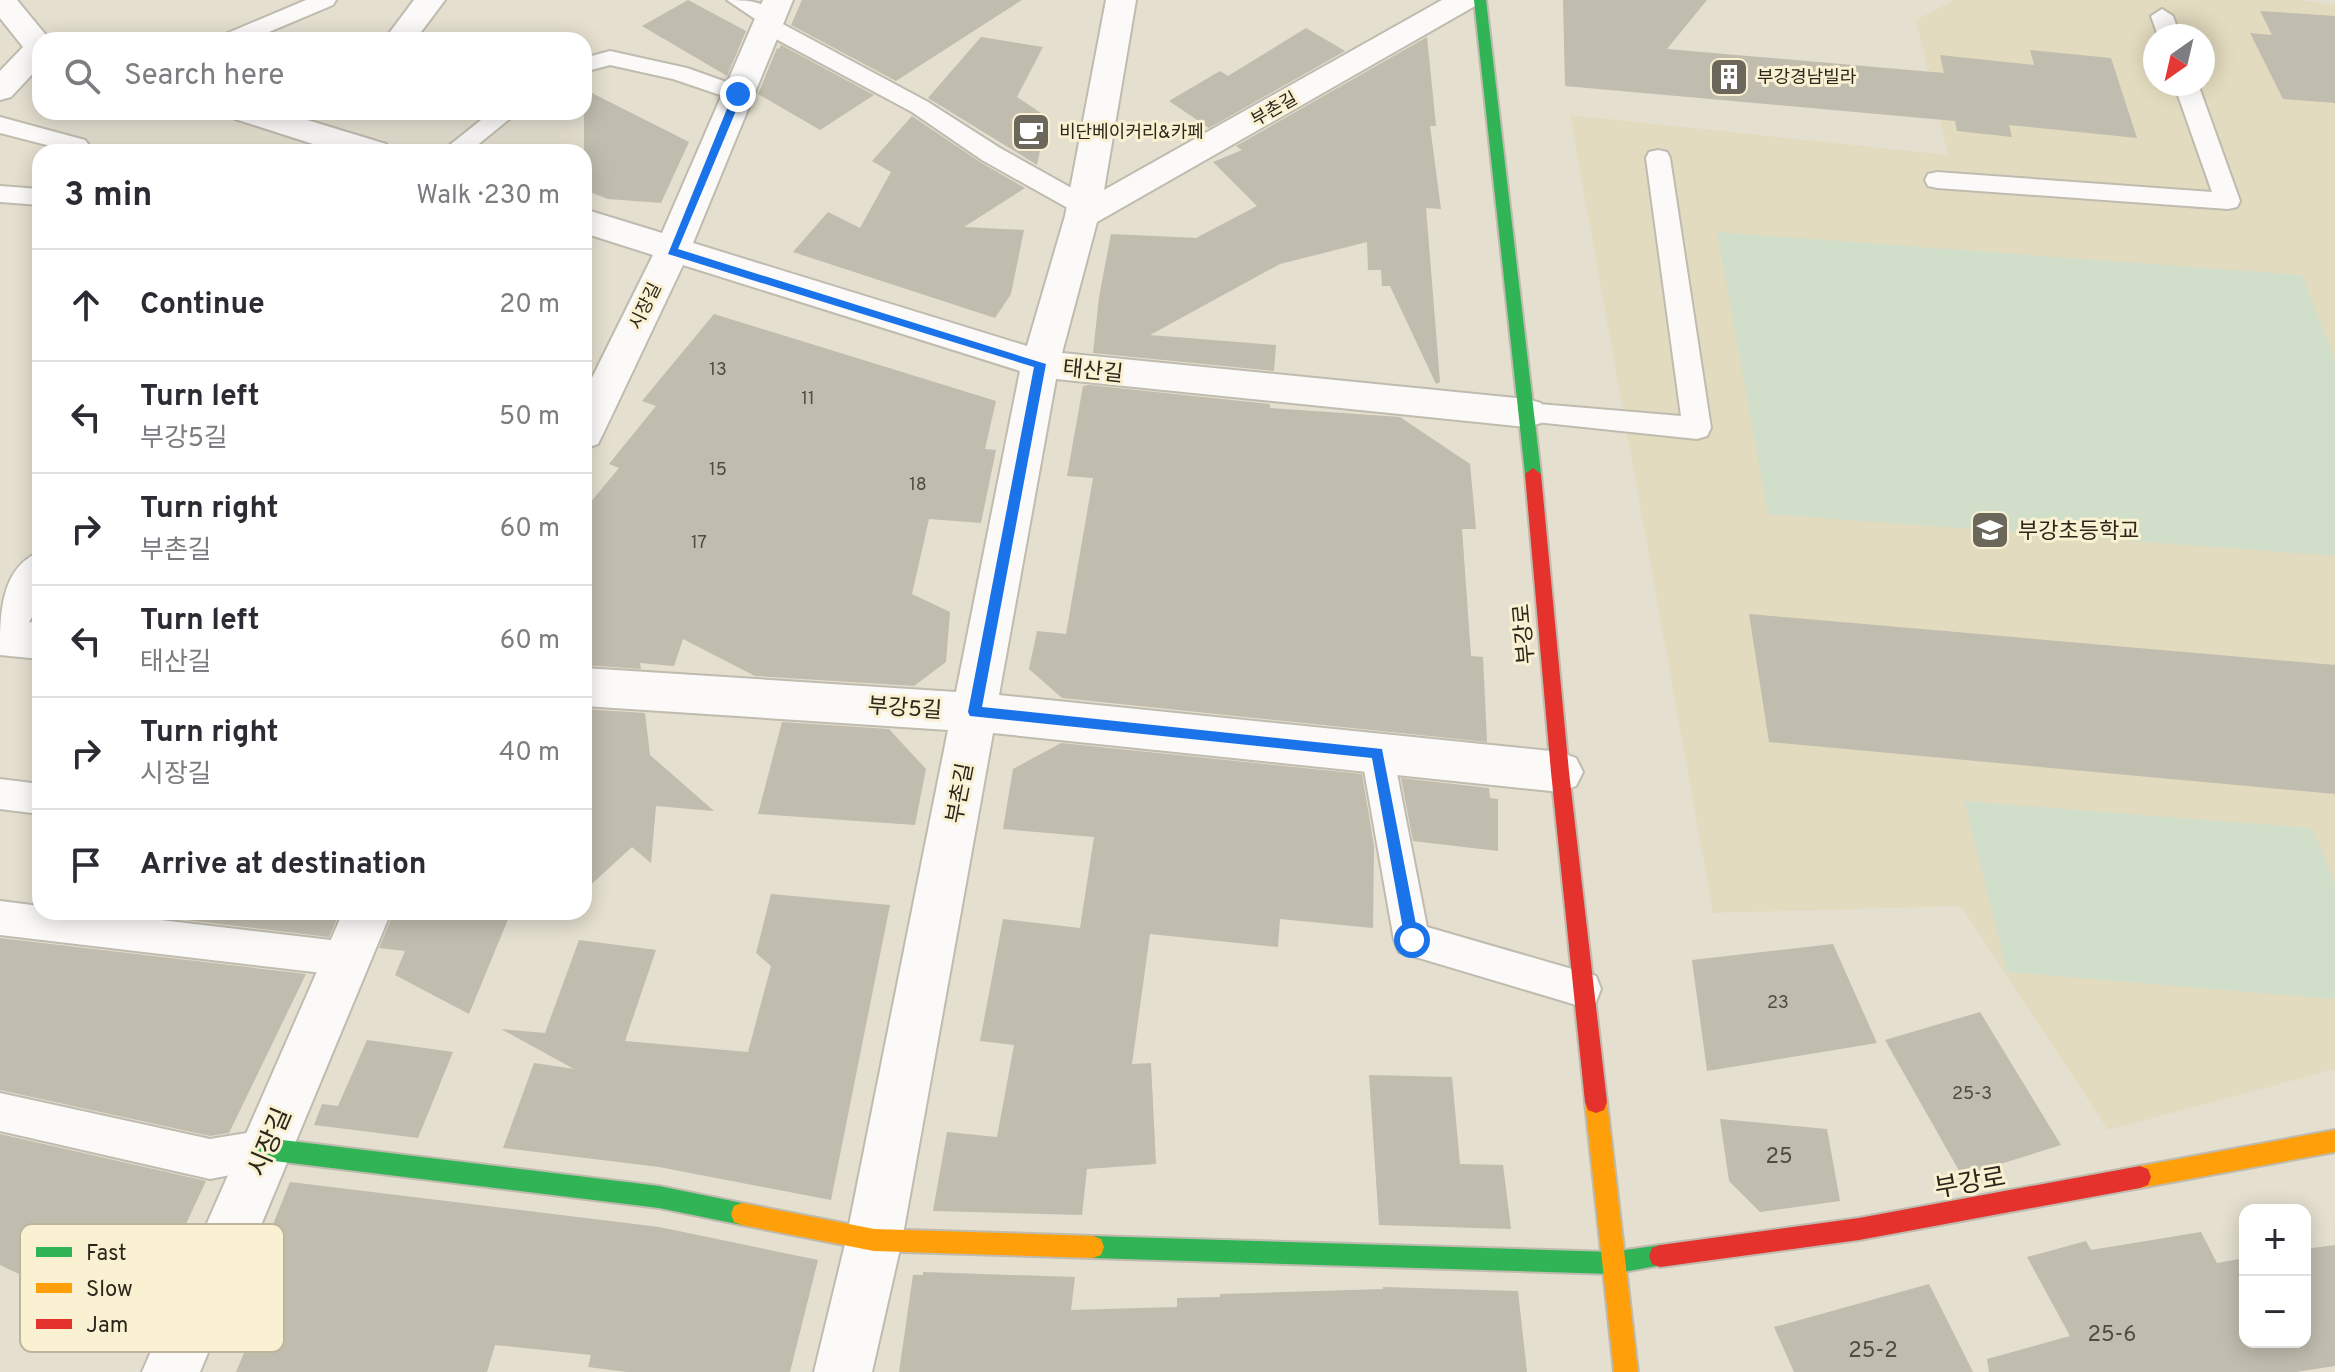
<!DOCTYPE html>
<html lang="en">
<head>
<meta charset="utf-8">
<style>
	:root { --surface:#fff; --page:#f7f7f7; --text:#2b2b33; --muted:#7c7c81; --line:#e1e1e2 }
	body { margin:0; font-family:Overpass,"Noto Sans KR",sans-serif; background:var(--page); color:var(--text) }
	.controls { position:absolute; right:24px; bottom:24px; display:grid; overflow:hidden; border-radius:16px; box-shadow:0 4px 20px #0003 }
	.controls button { width:72px; height:72px; display:grid; place-items:center; padding:0; border:0; border-bottom:2px solid var(--line); background:var(--surface); color:var(--text); font:40px sans-serif }
	.compass { position:absolute; left:2143px; top:24px; width:72px; height:72px; border-radius:50%; background:var(--surface); box-shadow:0 4px 20px #0003; rotate:214deg }
	.stop { position:absolute; width:24px; height:24px; margin:-18px; border:6px solid #1a73e8; border-radius:50%; background:#fff }
	.stop.end { background:#1a73e8; border-color:#fff; box-shadow:0 2px 8px #0008 }
	.list { margin:0; padding:0; list-style:none }
	h2 { display:flex; justify-content:space-between; align-items:center; height:104px; margin:0; padding:0 32px; font-size:34px }
	h2 small { font-size:26px; font-weight:400; color:var(--muted) }
	.list li { display:grid; grid-template-columns:52px 1fr auto; gap:24px; align-items:center; box-sizing:border-box; height:112px; padding:0 32px; border-top:2px solid var(--line) }
	.list b { display:block; font-size:30px; white-space:nowrap }
	.list p { margin:0; font-size:26px; white-space:nowrap; color:var(--muted) }
	.list em { font-size:26px; font-style:normal; color:var(--muted) }
	.icon { flex:none; width:44px; height:44px; fill:none; stroke:currentColor; stroke-width:2; stroke-linecap:round; stroke-linejoin:round }
	.map { position:relative; flex:none; width:2335px; height:1372px; overflow:hidden }
	.search { position:absolute; background:var(--surface); box-shadow:0 4px 20px #0003; left:32px; top:32px; width:560px; height:88px; display:flex; align-items:center; gap:20px; box-sizing:border-box; padding:0 28px; border-radius:24px; color:var(--muted); font-size:30px }
	.panel { position:absolute; background:var(--surface); box-shadow:0 4px 20px #0003; left:32px; top:144px; width:560px; height:776px; border-radius:24px }
	.map>svg:first-child { display:block }
	.built { fill:#e3dbbf; fill-rule:evenodd }
	.green { fill:#d1dec9 }
	.building { fill:#c0bcae }
	.lines { fill:none; stroke-linecap:round; stroke-linejoin:round }
	.lane-casing { stroke:#bfbbaf; stroke-width:4 }
	.street-casing { stroke:#bfbbaf; stroke-width:4 }
	.fast-casing { stroke:#bfbbaf; stroke-width:4 }
	.slow-casing { stroke:#bfbbaf; stroke-width:4 }
	.jam-casing { stroke:#bfbbaf; stroke-width:4 }
	.lane { fill:#fbfaf8; fill-rule:evenodd }
	.street { fill:#fbfaf8; fill-rule:evenodd }
	.fast { fill:#30b455; fill-rule:evenodd }
	.slow { fill:#ff9f0a; fill-rule:evenodd }
	.jam { fill:#e5322d; fill-rule:evenodd }
	.route { fill:#1a73e8 }
	.labels { text-anchor:middle; stroke-width:6; stroke-linejoin:round; paint-order:stroke }
	.far-poi-label { font-size:18px; fill:#2b271c; stroke:#faf1d3; text-anchor:start }
	.far-street-label { font-size:18px; fill:#2b271c; stroke:#faf1d3 }
	.number-label { font-size:18px; fill:#504c40 }
	.street-label { font-size:22px; fill:#2b271c; stroke:#faf1d3 }
	.poi-label { font-size:22px; fill:#2b271c; stroke:#faf1d3; text-anchor:start }
	.near-number-label { font-size:22px; fill:#504c40 }
	.near-street-label { font-size:26px; fill:#2b271c; stroke:#faf1d3 }
	.key { fill:#faf1d3; stroke:#bcb49c; stroke-width:2 }
	.key-label { font-size:22px; fill:#2b271c }
</style>
</head>
<body>
<div class="map">
<svg width="2335" height="1372" viewBox="0 0 2335 1372">
	<rect width="100%" height="100%" fill="#e4dfcf"/>
	<path class="built" d="M1954,0H2299L2335,5V1069L2108,1130L1961,906L1713,913L1570,115L1948,155L1916,20ZM2155,36H2203V84H2155Z"/>
	<path class="green" d="M1717,232L2302,275L2335,359V556L1768,514Z
		M1964,801L2312,828L2335,884V999L2007,972Z"/>
	<path class="building" d="M688,0L746,31L727,76L642,26Z
		M802,0H1022L896,81L791,25Z
		M1563,0H1707L1667,49L1944,73L1940,55L2034,65L2030,50L2111,58L2137,138L2009,125L2012,137L1957,131L1955,121L1565,86Z
		M2260,11L2335,16V103L2283,99L2250,33L2272,35Z
		M1306,28L1345,51L1209,128L1169,101L1220,71L1228,76Z
		M981,37L1043,47L1017,97L1047,117L1037,165L928,98Z
		M1427,37L1436,126H1430L1441,209L1426,208L1440,382L1436,384L1390,286H1382L1381,270H1368L1367,242L1280,264L1150,335L1276,345L1274,371L1093,353L1099,297L1111,234L1196,238L1257,206L1213,162L1242,150L1236,146Z
		M781,45L874,95L820,130L758,94L777,48L779,49Z
		M584,89L689,142L661,203L608,199L584,190Z
		M912,116L980,162L1025,188L964,227L1024,230L1011,294L995,318L793,252L828,212L860,228L891,172L872,161Z
		M714,314L996,401L985,449L996,450L981,523L929,519L912,594L950,612L946,662L914,686L755,676L683,639L674,666L640,663L641,669L584,665V510L619,468L609,464L656,406L642,401Z
		M1089,385L1270,404V408L1400,417L1470,464L1476,529H1462L1471,656L1483,657L1487,742L1062,698L1029,669L1037,631L1066,634L1093,478L1067,476L1083,386Z
		M1749,614L2335,665V794L1769,742Z
		M584,709L645,713L650,755L714,811L656,806L651,863L632,847L584,891Z
		M782,722L889,729L926,769L915,825L758,814Z
		M1061,743L1362,774L1374,846L1373,928L1280,919L1278,947L1150,934L1132,1064L1151,1063L1156,1164L1087,1169L1082,1215L933,1211L947,1132L997,1137L1014,1045L980,1041L1003,919L1080,928L1094,837L1003,829L1013,769Z
		M1401,778L1489,788L1490,798L1498,799V851L1413,841Z
		M771,894L890,905L831,1200L659,1167L503,1148L534,1063L574,1069L501,1029L545,1033L579,940L656,950L625,1041L748,1052L771,966L756,953Z
		M119,912H340L329,937Z
		M394,912H511L469,1014L395,975L405,951L379,948Z
		M0,938L306,974L229,1133L210,1136L0,1090Z
		M1833,944L1877,1043L1707,1071L1692,960Z
		M1980,1012L2061,1145L1962,1176L1885,1040Z
		M367,1040L453,1052L418,1138L314,1125L322,1104L338,1106Z
		M1369,1075L1452,1077L1460,1164L1503,1165L1511,1229L1379,1225Z
		M1720,1119L1827,1129L1840,1201L1760,1212L1729,1181Z
		M0,1134L206,1181L144,1314L89,1307L0,1265Z
		M290,1182L659,1227L818,1260L790,1372H627L588,1367L591,1355L495,1345L487,1372H236L246,1348L224,1346Z
		M2201,1232L2217,1263L2245,1258V1342H2305V1249L2335,1245V1366L2296,1372H1989L1987,1359L2070,1336L2027,1257L2086,1241L2091,1250Z
		M923,1272L1075,1277L1071,1310L1177,1307V1298L1220,1297V1294L1383,1289V1287L1518,1291L1527,1372H899L913,1275H923Z
		M1929,1284L1973,1372H1794L1774,1327Z"/>
	<g class="lines">
		<defs>
			<path id="lane" d="M306,0H336L333,5L250,40H220L223,35Z
				M727,0C748,0 767,1 781,19L779,22L928,102L1000,148L1093,200L1096,206L1093,212L1084,214L1075,212L982,160L912,112L759,30L756,25L758,21Z
				M2162,9L2173,16L2180,36H2158L2151,16Z
				M610,51L687,68L746,89L750,94L746,99L738,101L673,79L610,65L584,72V58Z
				M2174,84H2198L2240,201L2237,207L2228,209L1937,188L1928,186L1925,180L1928,174L1937,172L2212,192Z
				M491,112H518L469,152H441Z
				M0,117L85,140L89,145L85,150L74,152L0,133Z
				M1658,150L1667,152L1670,158L1711,428L1707,436L1697,439L1517,420L1513,413L1517,406L1527,403L1681,416L1646,158L1649,152Z
				M0,186L40,189V205L0,202Z
				M1377,738L1389,743L1393,753L1427,927L1596,976L1601,989L1596,1002L1583,1007L1399,952L1394,940L1361,753L1365,743Z
				M0,779L40,784V814L0,809Z
				M0,901L40,906V912H93L348,942L361,947L366,959L361,971L348,976L0,935Z
				M0,1093L210,1139L266,1130L280,1135L285,1149L280,1163L266,1168L210,1179L0,1131Z"/>
			<path id="street" d="M0,0H17L50,40H40V66L11,97L0,100V71L23,47L0,18Z
				M414,0H445L415,40H384Z
				M763,0H793L693,243L1027,346L1065,216L1106,0H1136L1104,190L1442,0H1479L1475,6L1097,222L1062,353L1527,399L1541,403L1546,413L1541,423L1527,427L1056,379L999,695L1560,752L1576,758L1583,772L1576,786L1560,792L993,733L902,1240L872,1372H814L846,1240L948,730L584,706V668L956,692L1020,371L683,265L603,434L598,444L584,449V394L653,255L584,233V209L662,233Z
				M230,112H281L386,144L391,152H338L235,119Z
				M40,552V604L29,622L40,623V659L0,655C0,616 0,567 40,552Z
				M343,912H391L200,1372H142Z"/>
			<path id="fast" d="M1474,0H1486L1541,474L1533,480L1525,474Z
				M266,1138L659,1186L742,1203L750,1206L753,1214L750,1222L742,1225L659,1208L266,1160L258,1157L255,1149L258,1141Z
				M1093,1236L1612,1252L1660,1245L1668,1248L1671,1256L1668,1264L1612,1274L1093,1258L1085,1255L1082,1247L1085,1239Z"/>
			<path id="slow" d="M1596,1091L1604,1094L1607,1102L1638,1372H1614L1585,1102L1588,1094Z
				M2335,1130V1152L2140,1188L2132,1185L2129,1177L2132,1169L2140,1166Z
				M742,1203L874,1229L1093,1236L1101,1239L1104,1247L1101,1255L1093,1258L874,1251L742,1225L734,1222L731,1214L734,1206Z"/>
			<path id="jam" d="M1533,468L1541,474L1569,772L1607,1102L1604,1110L1596,1113L1588,1110L1585,1102L1551,772L1525,474Z
				M2140,1166L2148,1169L2151,1177L2148,1185L2140,1188L1859,1240L1660,1267L1652,1264L1649,1256L1652,1248L1660,1245L1859,1218Z"/>
		</defs>
		<use href="#lane" class="lane-casing"/>
		<use href="#street" class="street-casing"/>
		<use href="#fast" class="fast-casing"/>
		<use href="#slow" class="slow-casing"/>
		<use href="#jam" class="jam-casing"/>
		<use href="#lane" class="lane"/>
		<use href="#street" class="street"/>
		<use href="#fast" class="fast"/>
		<use href="#slow" class="slow"/>
		<use href="#jam" class="jam"/>
	</g>
	<path class="route" d="M738,91L743,94L678,249L1046,364L982,707L1382,749L1419,940L1417,945H1407L1405,940L1372,758L970,716L968,712L1034,367L668,254L733,94Z"/>
	<defs>
		<symbol id="building-square" viewBox="-11 -11 22 22"><rect x="-9" y="-9" width="18" height="18" rx="4" fill="#6c675b" stroke="#faf1d3"/><path d="M-4-6H4V6H1V3H-1V6H-4ZM-2.5-4.3h1.7v1.8h-1.7ZM.8-4.3h1.7v1.8H.8ZM-2.5-1h1.7V.8h-1.7ZM.8-1h1.7V.8H.8Z" fill="#fff"/></symbol>
		<symbol id="cafe-square" viewBox="-11 -11 22 22"><rect x="-9" y="-9" width="18" height="18" rx="4" fill="#6c675b" stroke="#faf1d3"/><path d="M-5.5-4.5H6V0H3Q3 3.5 0 3.5H-2.5Q-5.5 3.5-5.5 0ZM3-3.2v2h1.7v-2ZM-6 4.5H4V6H-6Z" fill="#fff"/></symbol>
		<symbol id="school-square" viewBox="-11 -11 22 22"><rect x="-9" y="-9" width="18" height="18" rx="4" fill="#6c675b" stroke="#faf1d3"/><path d="M0-5L7-2L0 1L-7-2ZM-4 1L0 2.5L4 1V4Q0 6-4 4Z" fill="#fff"/></symbol>
	</defs>
	<g fill-rule="evenodd">
		<use href="#building-square" x="1707" y="55" width="44" height="44"/>
		<use href="#cafe-square" x="1009" y="110" width="44" height="44"/>
		<use href="#school-square" x="1968" y="508" width="44" height="44"/>
	</g>
	<g class="labels">
		<g class="far-poi-label">
			<text x="1757" y="83">부강경남빌라</text>
			<text x="1059" y="138">비단베이커리&amp;카페</text>
		</g>
		<g class="far-street-label">
			<text transform="translate(1274 109) rotate(-30)" y="6">부촌길</text>
			<text transform="translate(645 306) rotate(-64)" y="6">시장길</text>
		</g>
		<g class="number-label">
			<text x="718" y="375">13</text>
			<text x="808" y="404">11</text>
			<text x="718" y="475">15</text>
			<text x="918" y="490">18</text>
			<text x="699" y="548">17</text>
			<text x="1778" y="1008">23</text>
			<text x="1972" y="1099">25-3</text>
		</g>
		<g class="street-label">
			<text transform="translate(1093 370) rotate(6)" y="8">태산길</text>
			<text transform="translate(1523 634) rotate(-95)" y="8">부강로</text>
			<text transform="translate(905 707) rotate(4)" y="8">부강5길</text>
			<text transform="translate(959 793) rotate(-79)" y="8">부촌길</text>
		</g>
		<g class="poi-label">
			<text x="2018" y="538">부강초등학교</text>
		</g>
		<g class="near-number-label">
			<text x="1779" y="1163">25</text>
			<text x="2112" y="1341">25-6</text>
			<text x="1873" y="1357">25-2</text>
		</g>
		<g class="near-street-label">
			<text transform="translate(269 1142) rotate(-67)" y="9">시장길</text>
			<text transform="translate(1970 1182) rotate(-10)" y="9">부강로</text>
		</g>
	</g>
	<rect x="20" y="1224" width="264" height="128" rx="12" class="key"/>
	<rect x="36" y="1247" width="36" height="10" fill="#30b455"/>
	<rect x="36" y="1283" width="36" height="10" fill="#ff9f0a"/>
	<rect x="36" y="1319" width="36" height="10" fill="#e5322d"/>
	<g class="key-label">
		<text x="86" y="1260">Fast</text>
		<text x="86" y="1296">Slow</text>
		<text x="86" y="1332">Jam</text>
	</g>
</svg>
<div class="controls">
<button>+</button>
<button>−</button>
</div>
<svg class="compass" viewBox="-18 -18 36 36"><path d="M0-13l5 13h-10z" fill="#e53935"/><path d="M0 13l5-13h-10z" fill="#7c7c81"/></svg>
<div class="stop" style="left:1412px;top:940px"></div>
<div class="stop end" style="left:738px;top:94px"></div>
<div class="search"><svg class="icon" aria-label="search" viewBox="0 0 24 24"><circle cx="10" cy="10" r="6"/><path d="M15 15l6 6"/></svg>Search here</div>
<section class="panel">
<h2>3 min<small>Walk · 230 m</small></h2>
<ul class="list">
<li><svg class="icon" aria-label="ahead" viewBox="0 0 24 24"><path d="M12 20V5M6 11l6-6 6 6"/></svg><div><b>Continue</b></div><em>20 m</em></li>
<li><svg class="icon" aria-label="left" viewBox="0 0 24 24"><path d="M17 20v-9H6M10 6l-5 5 5 5"/></svg><div><b>Turn left</b><p>부강5길</p></div><em>50 m</em></li>
<li><svg class="icon" aria-label="right" viewBox="0 0 24 24"><path d="M7 20v-9h11M14 6l5 5-5 5"/></svg><div><b>Turn right</b><p>부촌길</p></div><em>60 m</em></li>
<li><svg class="icon" aria-label="left" viewBox="0 0 24 24"><path d="M17 20v-9H6M10 6l-5 5 5 5"/></svg><div><b>Turn left</b><p>태산길</p></div><em>60 m</em></li>
<li><svg class="icon" aria-label="right" viewBox="0 0 24 24"><path d="M7 20v-9h11M14 6l5 5-5 5"/></svg><div><b>Turn right</b><p>시장길</p></div><em>40 m</em></li>
<li><svg class="icon" aria-label="arrive" viewBox="0 0 24 24"><path d="M6 21V4h12l-3 4 3 4H6"/></svg><div><b>Arrive at destination</b></div></li>
</ul>
</section>
</div>
</body>
</html>
